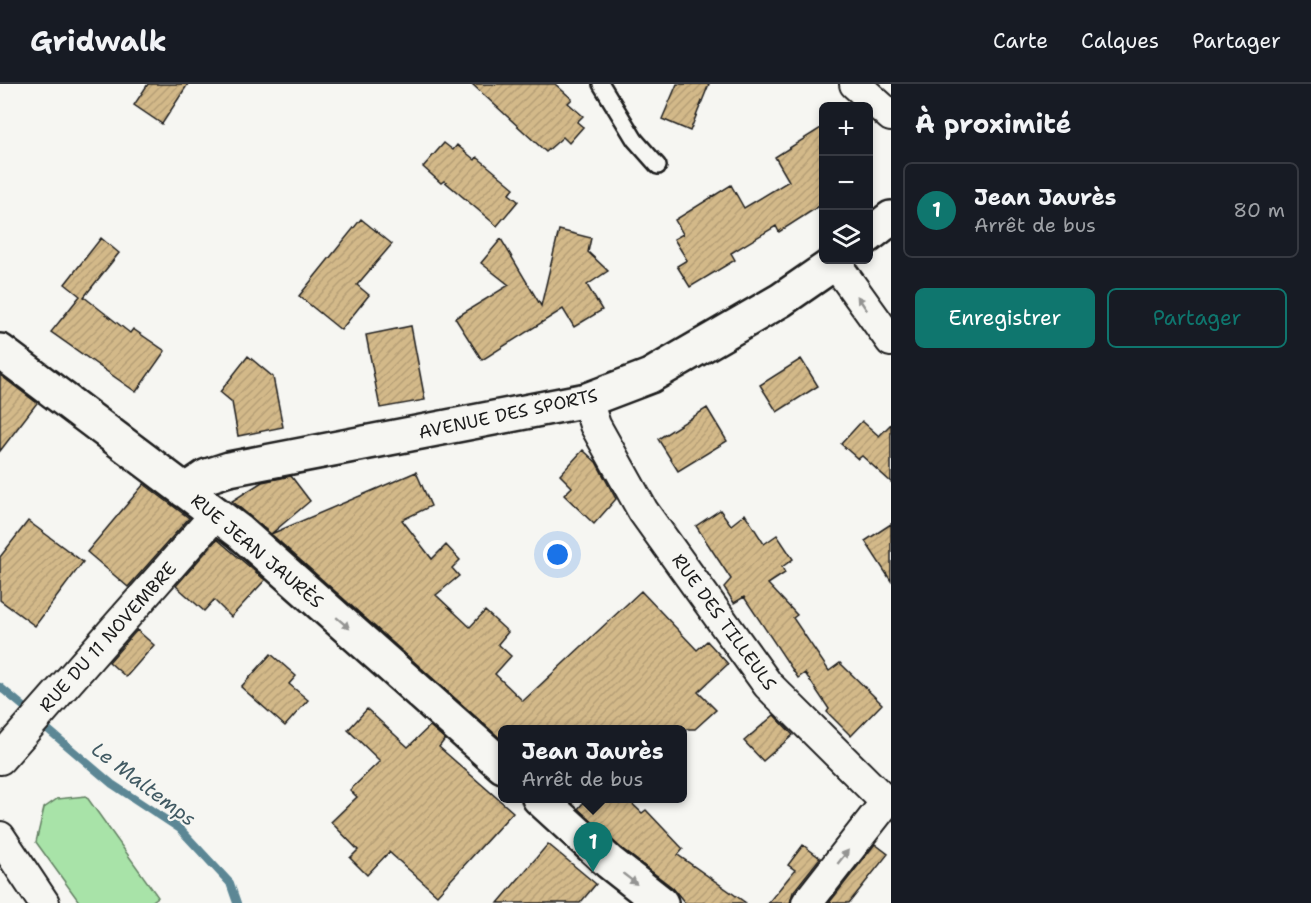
<!DOCTYPE html>
<html lang="fr">
<head>
<meta charset="utf-8">
<style>
	:root { --surface:#171b24; --page:#20242c; --text:#f1f3f6; --muted:#9ea1a6; --line:#363941; --accent:#0f766e }
	body { margin:0; font-family:"Shantell Sans",sans-serif; background:var(--page); color:var(--text) }
	.controls { position:absolute; right:18px; top:18px; display:grid; overflow:hidden; border-radius:9px; box-shadow:0 3px 9px #0003 }
	.controls button { width:54px; height:54px; display:grid; place-items:center; padding:0; border:0; border-bottom:2px solid var(--line); background:var(--surface); color:var(--text); font:30px sans-serif }
	.you { position:absolute; left:558px; top:471px; width:21px; height:21px; margin:-15px; border:4px solid #fff; border-radius:50%; background:#1a73e8; box-shadow:0 0 0 9px #1a73e833 }
	.badge { display:grid; place-items:center; width:39px; height:39px; border-radius:50%; background:var(--accent); color:#fff; font-size:20px; font-weight:700 }
	.pin { position:absolute; translate:-50% -50px; filter:drop-shadow(0 2px 3px #0008) }
	.pin::after { content:''; position:absolute; top:32px; width:21px; height:18px; background:inherit; clip-path:polygon(0 0,100% 0,50% 100%) }
	.popup { position:absolute; left:498px; top:641px; width:189px; height:78px; box-sizing:border-box; display:grid; place-content:center; border-radius:9px; background:var(--surface); filter:drop-shadow(0 2px 4px #0005); font-size:20px; white-space:nowrap; color:var(--muted) }
	.popup b { font-size:22px; color:var(--text) }
	.popup::after { content:''; position:absolute; left:50%; top:100%; margin-left:-12px; border:12px solid transparent; border-top-color:var(--surface) }
	.list { margin:0; padding:0; list-style:none }
	h2 { display:flex; justify-content:space-between; align-items:center; height:78px; margin:0; padding:0 24px; font-size:26px }
	h2 small { font-size:20px; font-weight:400; color:var(--muted) }
	.list li { display:grid; grid-template-columns:39px 1fr auto; gap:18px; align-items:center; box-sizing:border-box; height:96px; margin:0 12px 12px; padding:0 12px; border:2px solid var(--line); border-radius:9px }
	.list b { display:block; font-size:22px; white-space:nowrap }
	.list p { margin:0; font-size:20px; white-space:nowrap; color:var(--muted) }
	.list em { font-size:20px; font-style:normal; color:var(--muted) }
	.actions { display:flex; gap:12px; padding:18px 24px }
	.actions a { flex:1; padding:14px 0; border:2px solid var(--accent); border-radius:9px; text-align:center; font-size:21px; color:var(--accent) }
	.actions .main { background:var(--accent); color:#fff }
	.icon { flex:none; width:33px; height:33px; fill:none; stroke:currentColor; stroke-width:2; stroke-linecap:round; stroke-linejoin:round }
	.map { position:relative; flex:none; width:891px; height:819px; overflow:hidden }
	header { display:flex; align-items:center; gap:36px; box-sizing:border-box; height:84px; padding:0 30px; background:var(--surface); border-bottom:2px solid var(--line) }
	header strong { font-size:28px }
	nav { display:flex; gap:33px; margin-inline-start:auto; font-size:21px }
	main { display:flex }
	aside { flex:1; background:var(--surface) }
	.map>svg:first-child { display:block }
	.grass { fill:#a8e3a8; stroke:#628062; stroke-width:1.5 }
	.lines { fill:none; stroke-linecap:round; stroke-linejoin:round }
	.stream { stroke:#5b8795; stroke-width:8 }
	.building { fill:url(#building-hatch); stroke:#1c1c1c; stroke-width:1.5 }
	.service-casing { stroke:#1c1c1c; stroke-width:20 }
	.minor-casing { stroke:#1c1c1c; stroke-width:34 }
	.secondary-casing { stroke:#1c1c1c; stroke-width:38 }
	.service { stroke:#f6f6f2; stroke-width:15 }
	.minor { stroke:#f6f6f2; stroke-width:30 }
	.secondary { stroke:#f6f6f2; stroke-width:33 }
	.oneway { fill:#949492 }
	.labels { text-anchor:middle; stroke-width:4.5; stroke-linejoin:round; paint-order:stroke }
	.street-label { font-size:18px; fill:#1c1c1c; stroke:#f6f6f2 }
	.water-label { font-size:20px; font-style:italic; fill:#415a63; stroke:#f6f6f2 }
</style>
</head>
<body>
<header>
<strong>Gridwalk</strong>
<nav><a>Carte</a><a>Calques</a><a>Partager</a></nav>
</header>
<main>
<div class="map">
<svg width="891" height="819" viewBox="0 0 891 819">
	<defs>
		<pattern id="building-hatch" width="6" height="6" patternUnits="userSpaceOnUse" patternTransform="scale(1.5)"><rect width="6" height="6" fill="#d3b989"/><path d="M-1 1l2-2M0 6l6-6M5 7l2-2" fill="none" stroke="#b59e76"/></pattern>
	</defs>
	<rect width="100%" height="100%" fill="#f6f6f2"/>
	<filter id="ink" filterUnits="userSpaceOnUse"><feTurbulence type="fractalNoise" baseFrequency=".0167" numOctaves="2"/><feDisplacementMap in="SourceGraphic" scale="12" xChannelSelector="R" yChannelSelector="G"/><feConvolveMatrix kernelMatrix="1 2 1 2 8 2 1 2 1" color-interpolation-filters="sRGB"/></filter>
	<g filter="url(#ink)">
		<path class="grass" d="M86,712L158,813L150,819H80L36,758L44,724L57,715Z"/>
		<g class="lines">
			<path class="stream" d="M0,603L23,622
				M44,642L112,700L180,745L230,799L237,819"/>
		</g>
		<path class="building" d="M148,0H188L162,40L134,21Z
			M472,0H555L572,15L568,19L583,32L577,38L583,43L569,59L563,53L546,68Z
			M677,0H709L690,47L662,35Z
			M824,42V119L779,148L776,142L731,169L735,176L690,203L677,182L687,176L674,155L683,150L675,136L731,101L744,124L789,97L775,73Z
			M444,59L453,66L457,61L475,76L477,73L514,104L509,110L518,117L497,142L444,97L441,99L423,83Z
			M361,135L392,160L357,201L369,211L341,246L299,212Z
			M559,146L591,154L588,168L608,187L587,201L602,226L574,243L563,225L482,276L455,234L509,201L481,179L501,155L541,222Z
			M101,154L119,169L84,213L130,249L133,245L165,267L136,308L51,248L80,212L65,200Z
			M411,242L425,316L380,324L366,251Z
			M248,272L273,293L283,343L238,352L232,318L220,308Z
			M801,275L818,302L777,328L760,301Z
			M0,291L37,319L0,367Z
			M707,324L727,357L678,387L658,355Z
			M862,337L879,352L891,340V398L862,372L858,375L841,360Z
			M583,366L596,378L616,415L594,440L564,411L572,403L560,391Z
			M416,388L431,422L402,436L432,475L446,461L460,476L452,484L459,492L436,511L470,543L485,527L508,548L498,560L511,572L495,590L523,617L641,507L697,566L707,557L728,580L698,608L716,626L695,645H503V657L271,450Z
			M291,392L310,417L271,450L232,417L262,398Z
			M144,400L189,434L128,503L87,468Z
			M720,426L731,441L745,430L764,460L777,451L793,475L782,483L785,489L768,500L797,531L793,534L829,587L840,579L882,620L851,652L827,628L829,625L805,589L798,594L744,513L734,519L724,503L731,495L696,442Z
			M28,437L83,478L35,542L0,516V473Z
			M891,440V497L865,457Z
			M217,455L265,496L231,533L214,516L204,527L176,502Z
			M137,546L154,561L126,593L109,578Z
			M271,570L296,592L289,600L308,616L285,642L241,603Z
			M367,625L408,663L430,642L445,655L439,663L513,728L437,811L389,768L367,791L350,774L358,766L331,738L357,713L350,706L380,677L348,646Z
			M774,631L793,651L763,677L744,657Z
			M587,714H626L642,729L646,726L683,765L678,771L746,819H685L673,804L621,764L578,725Z
			M548,760L596,800L580,819H498Z
			M875,760L888,770L849,819H829Z
			M803,761L820,774L793,808L790,819H768L795,786L788,781Z"/>
		<g class="lines">
			<defs>
				<path id="service" d="M601,0L635,56L658,82"/>
				<path id="minor" d="M855,0L891,32
					M835,179L891,257
					M587,316L595,341L643,427L768,601L886,718L807,819
					M0,675L216,430
					M0,753L44,819"/>
				<path id="secondary" d="M868,152L891,134
					M0,267L240,448L503,682
					M185,407L207,392L229,385L587,316L650,292L781,216L839,176
					M539,714L609,778L661,819"/>
			</defs>
			<use href="#service" class="service-casing"/>
			<use href="#minor" class="minor-casing"/>
			<use href="#secondary" class="secondary-casing"/>
			<use href="#service" class="service"/>
			<use href="#minor" class="minor"/>
			<use href="#secondary" class="secondary"/>
		</g>
		<defs><path id="oneway-solid" d="M-6-.8H1V-3.2L6.5 0L1 3.2V.8H-6Z" transform="scale(1.5)"/></defs>
		<g class="oneway">
			<use href="#oneway-solid" transform="translate(862 219) rotate(-124)"/>
			<use href="#oneway-solid" transform="translate(343 539) rotate(41)"/>
			<use href="#oneway-solid" transform="translate(843 773) rotate(-52)"/>
			<use href="#oneway-solid" transform="translate(630 795) rotate(38)"/>
		</g>
	</g>
	<g class="labels">
		<g class="street-label">
			<text transform="translate(508 330) rotate(-12)" y="6">AVENUE DES SPORTS</text>
			<text transform="translate(257 467) rotate(40)" y="6">RUE JEAN JAURÈS</text>
			<text transform="translate(724 538) rotate(54)" y="6">RUE DES TILLEULS</text>
			<text transform="translate(108 553) rotate(-48)" y="6">RUE DU 11 NOVEMBRE</text>
		</g>
		<g class="water-label">
			<text transform="translate(144 700) rotate(37)" y="7">Le Maltemps</text>
		</g>
	</g>
</svg>
<div class="controls">
<button>+</button>
<button>−</button>
<button><svg class="icon" aria-label="layers" viewBox="0 0 24 24"><path d="M12 4l9 5-9 5-9-5zM3 14l9 5 9-5"/></svg></button>
</div>
<div class="you"></div>
<div class="pin badge" style="left:593px;top:788px">1</div>
<div class="popup"><b>Jean Jaurès</b>Arrêt de bus</div>
</div>
<aside>
<h2>À proximité<small></small></h2>
<ul class="list">
<li><span class="badge">1</span><div><b>Jean Jaurès</b><p>Arrêt de bus</p></div><em>80 m</em></li>
</ul>
<div class="actions"><a class="main">Enregistrer</a><a>Partager</a></div>
</aside>
</main>
</body>
</html>
